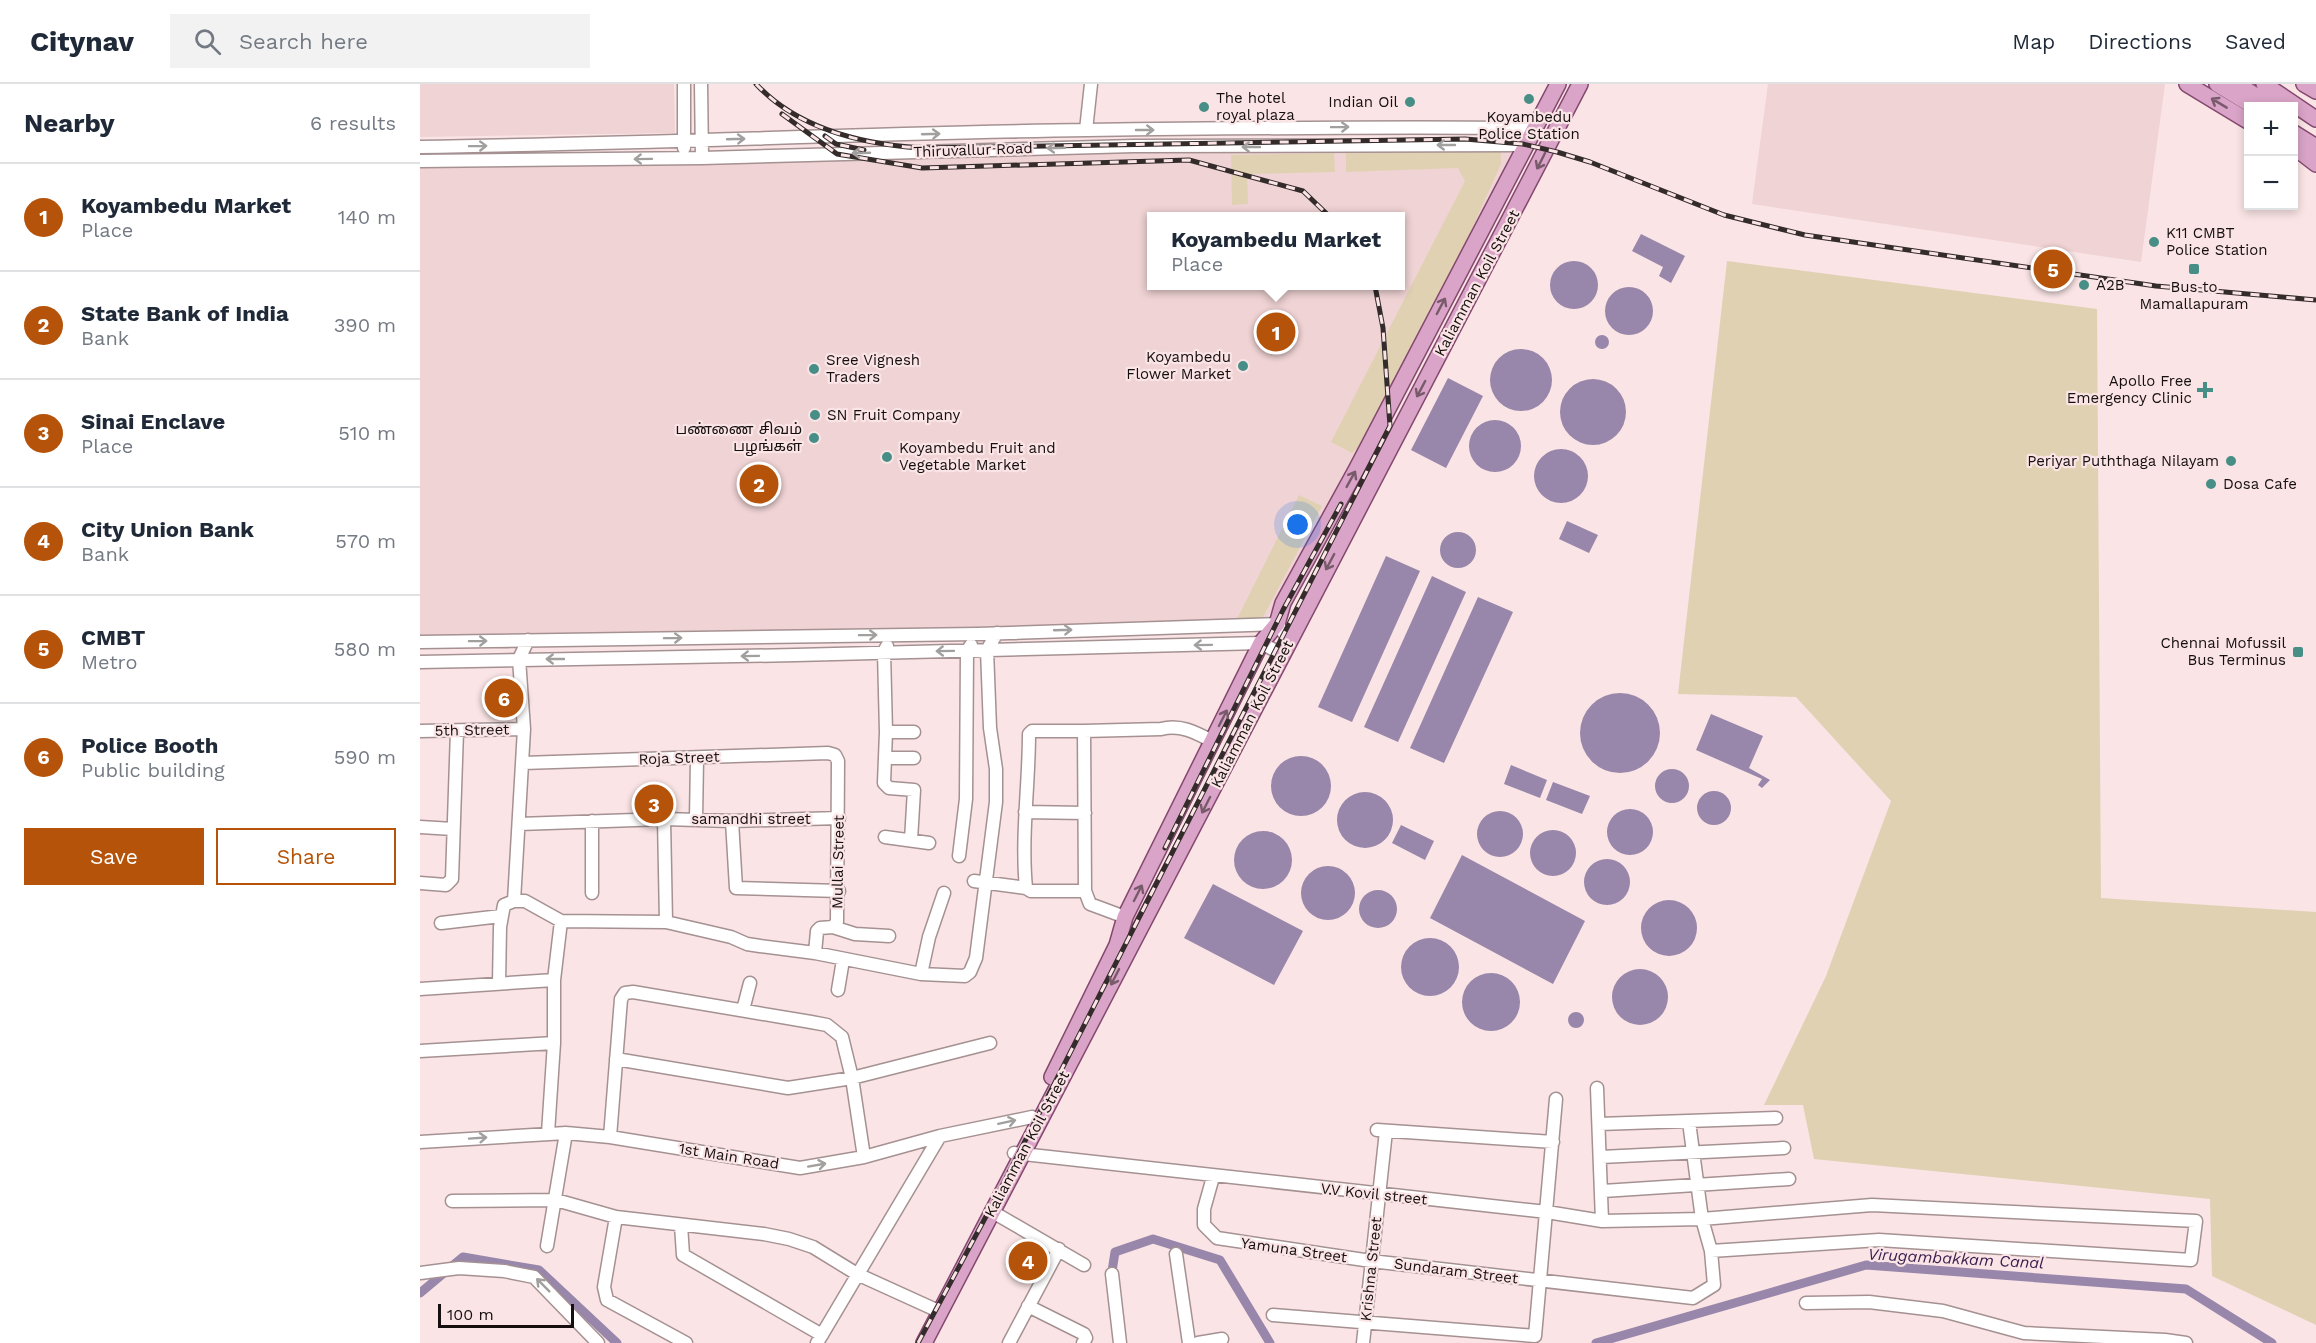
<!DOCTYPE html>
<html lang="en">
<head>
<meta charset="utf-8">
<style>
	:root { --surface:#fff; --page:#f2f2f3; --text:#1f2937; --muted:#747a83; --line:#e0e1e3; --accent:#b45309 }
	body { margin:0; font-family:"Work Sans","Noto Sans Tamil",sans-serif; background:var(--page); color:var(--text) }
	.controls { position:absolute; right:18px; top:18px; display:grid; overflow:hidden; border-radius:0px; box-shadow:0 3px 9px #0003 }
	.controls button { width:54px; height:54px; display:grid; place-items:center; padding:0; border:0; border-bottom:2px solid var(--line); background:var(--surface); color:var(--text); font:30px sans-serif }
	.scale { position:absolute; left:18px; bottom:15px; width:136px; box-sizing:border-box; padding-left:6px; border:3px solid #160f0f; border-top:0; font-size:16px; line-height:21px; white-space:nowrap; color:#160f0f; -webkit-text-stroke:4px #fae4e5; paint-order:stroke }
	.you { position:absolute; left:878px; top:441px; width:21px; height:21px; margin:-15px; border:4px solid #fff; border-radius:50%; background:#1a73e8; box-shadow:0 0 0 9px #1a73e833 }
	.badge { display:grid; place-items:center; width:39px; height:39px; border-radius:50%; background:var(--accent); color:#fff; font-size:20px; font-weight:700 }
	.pin { position:absolute; translate:-50% -50%; border:3px solid #fff; box-shadow:0 2px 6px #0006 }
	.popup { position:absolute; left:727px; top:128px; width:258px; height:78px; box-sizing:border-box; display:grid; place-content:center; border-radius:0px; background:var(--surface); filter:drop-shadow(0 2px 4px #0005); font-size:20px; white-space:nowrap; color:var(--muted) }
	.popup b { font-size:22px; color:var(--text) }
	.popup::after { content:''; position:absolute; left:50%; top:100%; margin-left:-12px; border:12px solid transparent; border-top-color:var(--surface) }
	.list { margin:0; padding:0; list-style:none }
	h2 { display:flex; justify-content:space-between; align-items:center; height:78px; margin:0; padding:0 24px; font-size:26px }
	h2 small { font-size:20px; font-weight:400; color:var(--muted) }
	.list li { display:grid; grid-template-columns:39px 1fr auto; gap:18px; align-items:center; box-sizing:border-box; height:108px; padding:0 24px; border-top:2px solid var(--line) }
	.list b { display:block; font-size:22px; white-space:nowrap }
	.list p { margin:0; font-size:20px; white-space:nowrap; color:var(--muted) }
	.list em { font-size:20px; font-style:normal; color:var(--muted) }
	.actions { display:flex; gap:12px; padding:18px 24px }
	.actions a { flex:1; padding:14px 0; border:2px solid var(--accent); border-radius:0px; text-align:center; font-size:21px; color:var(--accent) }
	.actions .main { background:var(--accent); color:#fff }
	.icon { flex:none; width:33px; height:33px; fill:none; stroke:currentColor; stroke-width:2; stroke-linecap:round; stroke-linejoin:round }
	.map { position:relative; flex:none; width:1896px; height:1259px; overflow:hidden }
	header { display:flex; align-items:center; gap:36px; box-sizing:border-box; height:84px; padding:0 30px; background:var(--surface); border-bottom:2px solid var(--line) }
	header strong { font-size:28px }
	nav { display:flex; gap:33px; margin-inline-start:auto; font-size:21px }
	.search { width:420px; height:54px; background:var(--page); display:flex; align-items:center; gap:15px; box-sizing:border-box; padding:0 21px; border-radius:0px; color:var(--muted); font-size:22px }
	main { display:flex }
	aside { flex:1; background:var(--surface) }
	.map>svg:first-child { display:block }
	.built { fill:#f0d3d4; fill-rule:evenodd }
	.green { fill:#e1d1b3 }
	.water { fill:#9886ab }
	.lines { fill:none; stroke-linecap:round; stroke-linejoin:round }
	.canal { stroke:#9886ab; stroke-width:9 }
	.minor-casing { stroke:#a59192; stroke-width:15 }
	.major-casing { stroke:#84486e; stroke-width:18 }
	.minor { stroke:#fff; stroke-width:12 }
	.major { stroke:#d9a4c7; stroke-width:15 }
	.rail-casing { stroke:#342b2b; stroke-width:5 }
	.rail { stroke:#fae4e5; stroke-width:3; stroke-dasharray:9; stroke-linecap:butt }
	.oneway { stroke:#785a6b }
	.oneway2 { stroke:#a29f9f }
	.poi-dot { fill:#478e87; stroke:#fae4e5; stroke-width:2 }
	.labels { text-anchor:middle; stroke-width:4.5; stroke-linejoin:round; paint-order:stroke }
	.poi-label { font-size:15px; fill:#160f0f; stroke:#fae4e5; text-anchor:start }
	.street-label { font-size:15px; fill:#160f0f; stroke:#fae4e5 }
	.water-label { font-size:16px; font-style:italic; fill:#3a204f; stroke:#fae4e5 }
</style>
</head>
<body>
<header>
<strong>Citynav</strong>
<div class="search"><svg class="icon" aria-label="search" viewBox="0 0 24 24"><circle cx="10" cy="10" r="6"/><path d="M15 15l6 6"/></svg>Search here</div>
<nav><a>Map</a><a>Directions</a><a>Saved</a></nav>
</header>
<main>
<aside>
<h2>Nearby<small>6 results</small></h2>
<ul class="list">
<li><span class="badge">1</span><div><b>Koyambedu Market</b><p>Place</p></div><em>140 m</em></li>
<li><span class="badge">2</span><div><b>State Bank of India</b><p>Bank</p></div><em>390 m</em></li>
<li><span class="badge">3</span><div><b>Sinai Enclave</b><p>Place</p></div><em>510 m</em></li>
<li><span class="badge">4</span><div><b>City Union Bank</b><p>Bank</p></div><em>570 m</em></li>
<li><span class="badge">5</span><div><b>CMBT</b><p>Metro</p></div><em>580 m</em></li>
<li><span class="badge">6</span><div><b>Police Booth</b><p>Public building</p></div><em>590 m</em></li>
</ul>
<div class="actions"><a class="main">Save</a><a>Share</a></div>
</aside>
<div class="map">
<svg width="1896" height="1259" viewBox="0 0 1896 1259">
	<rect width="100%" height="100%" fill="#fae4e5"/>
	<path class="built" d="M0,0H254L255,49L0,53Z
		M1348,0H1745L1721,178L1332,120Z
		M1091,65L1093,75L842,544L0,557V83L495,74L627,68ZM732,132H980V202H732Z"/>
	<path class="green" d="M1081,62V80L964,341L932,369L911,358L1045,97L1038,84L926,88V68Z
		M914,69L915,88L827,90L828,120L812,121L811,71Z
		M1307,177L1677,225L1681,814L1896,828V1241L1792,1192L1790,1115L1394,1075L1383,1021H1344L1406,892L1471,717L1376,613L1258,610Z
		M879,411L902,422L843,533L839,537L815,539Z"/>
	<path class="water" d="M1221,150L1265,172L1251,199L1239,192L1243,183L1212,167Z
		M1130 201a24 24 0 1 1 48 0a24 24 0 1 1-48 0Z
		M1185 227a24 24 0 1 1 48 0a24 24 0 1 1-48 0Z
		M1175 258a7 7 0 1 1 14 0a7 7 0 1 1-14 0Z
		M1070 296a31 31 0 1 1 62 0a31 31 0 1 1-62 0Z
		M1028,294L1063,312L1026,384L991,366Z
		M1140 328a33 33 0 1 1 66 0a33 33 0 1 1-66 0Z
		M1049 362a26 26 0 1 1 52 0a26 26 0 1 1-52 0Z
		M1114 392a27 27 0 1 1 54 0a27 27 0 1 1-54 0Z
		M1147,437L1178,451L1169,469L1139,455Z
		M1020 466a18 18 0 1 1 36 0a18 18 0 1 1-36 0Z
		M966,472L1000,487L932,638L898,623Z
		M1012,492L1046,508L978,658L944,643Z
		M1058,513L1093,528L1024,679L990,664Z
		M1160 649a40 40 0 1 1 80 0a40 40 0 1 1-80 0Z
		M1291,630L1343,652L1329,684L1350,696L1342,704L1338,701L1342,695L1276,666Z
		M851 702a30 30 0 1 1 60 0a30 30 0 1 1-60 0Z
		M1091,681L1127,696L1120,714L1084,700Z
		M1235 702a17 17 0 1 1 34 0a17 17 0 1 1-34 0Z
		M1133,698L1170,712L1162,730L1126,716Z
		M1277 724a17 17 0 1 1 34 0a17 17 0 1 1-34 0Z
		M917 736a28 28 0 1 1 56 0a28 28 0 1 1-56 0Z
		M1187 748a23 23 0 1 1 46 0a23 23 0 1 1-46 0Z
		M1057 750a23 23 0 1 1 46 0a23 23 0 1 1-46 0Z
		M981,741L1014,757L1005,776L972,759Z
		M1110 769a23 23 0 1 1 46 0a23 23 0 1 1-46 0Z
		M814 776a29 29 0 1 1 58 0a29 29 0 1 1-58 0Z
		M1042,771L1165,837L1133,900L1010,834Z
		M1164 798a23 23 0 1 1 46 0a23 23 0 1 1-46 0Z
		M881 809a27 27 0 1 1 54 0a27 27 0 1 1-54 0Z
		M793,800L883,847L854,901L764,854Z
		M939 825a19 19 0 1 1 38 0a19 19 0 1 1-38 0Z
		M1221 844a28 28 0 1 1 56 0a28 28 0 1 1-56 0Z
		M981 883a29 29 0 1 1 58 0a29 29 0 1 1-58 0Z
		M1192 913a28 28 0 1 1 56 0a28 28 0 1 1-56 0Z
		M1042 918a29 29 0 1 1 58 0a29 29 0 1 1-58 0Z
		M1148 936a8 8 0 1 1 16 0a8 8 0 1 1-16 0Z"/>
	<g class="lines">
		<path class="canal" d="M691,1194L695,1168L733,1155L800,1176L850,1259
			M0,1209L43,1173L119,1186L197,1259
			M1176,1259L1446,1181L1766,1205L1852,1259"/>
		<defs>
			<path id="minor" d="M264,0V64
				M281,0L282,74
				M666,46L671,0
				M0,63C223,60 445,49 667,46C817,44 967,43 1116,44
				M0,77L282,74L714,62L1106,61
				M0,558L558,550L857,540L869,556
				M467,562L464,568L466,648L464,699L469,704L494,706L491,756
				M0,578L376,571L841,559L862,570
				M0,647L104,645
				M466,648H494
				M465,674H494
				M103,679L408,669L415,671L418,677L417,838L413,843L400,844L397,847L395,869
				M605,728L665,729
				M244,735L246,838
				M276,736L277,674
				M172,737V809
				M312,737L316,804L419,807
				M99,740L244,735L312,737L419,734
				M0,743L33,745
				M465,753L509,759
				M539,772L546,715L547,567L551,561
				M554,797L606,804L611,807H665
				M0,799L26,801L32,795L37,647
				M606,804C601,752 609,701 609,650L612,647H664
				M94,817L104,645L99,575L108,556
				M705,833L670,820L665,807L664,647L741,645C760,640 775,648 792,657
				M21,839L81,832
				M413,843L435,850L469,852
				M501,890L509,853L524,809
				M79,899L80,843L84,821L94,817H105L141,837L246,838L311,853L327,860L340,862L395,869L501,890L545,892L550,888L556,874L576,718V685L570,644L567,566L577,549
				M0,905L134,896
				M418,906L423,876
				M323,926L330,899
				M0,967L134,959
				M196,975L368,1004L432,994L570,959
				M1177,1004L1182,1137
				M1269,1038L1282,1135L1452,1121L1776,1137L1771,1176L1459,1156L1291,1167
				M1179,1040L1356,1034
				M957,1046L1133,1058
				M128,1049L134,959V896L141,837
				M190,1053L201,915L205,909L213,908L391,938L407,941L422,953L432,994L444,1073
				M0,1058L146,1049L190,1053L380,1084L444,1073L520,1052L612,1033
				M594,1069L1127,1128L1182,1137L1282,1135L1291,1167L1294,1201L1273,1214L951,1177L797,1154L784,1141V1125L793,1093
				M1181,1073L1364,1064
				M1183,1107L1369,1095
				M32,1117L136,1116L196,1133L344,1150L369,1155L393,1163L437,1190L514,1225
				M571,1127L664,1181
				M196,1133L184,1203L187,1216L266,1259
				M261,1141L263,1171L402,1251
				M127,1162L146,1049
				M756,1170L769,1259
				M0,1189L39,1184L84,1187L114,1193L178,1259
				M692,1190L700,1259
				M1386,1219L1449,1218L1523,1227L1604,1249L1745,1256L1766,1259
				M608,1222L664,1250L666,1254L663,1259
				M853,1231L1115,1252L1136,1015
				M397,1259L520,1052
				M589,1259L639,1165
				M778,1259L802,1255
				M943,1259L966,1047"/>
			<path id="major" d="M1767,0L1828,37
				M1797,0L1833,22
				M1818,0L1851,22
				M1844,0L1896,35
				M1884,0L1896,7
				M1874,49L1896,63
				M1874,63L1896,80
				M632,993L697,861L705,833L841,559L857,540L863,519L936,386L1138,0
				M504,1259L1160,0"/>
		</defs>
		<use href="#minor" class="minor-casing"/>
		<use href="#major" class="major-casing"/>
		<use href="#minor" class="minor"/>
		<use href="#major" class="major"/>
		<defs>
			<path id="rail" d="M336,0C378,45 441,60 500,64L1045,55L1103,60L1137,68L1170,78L1304,131L1385,151L1736,202L1896,216
				M362,30L417,70L502,84L769,76L883,107L909,132
				M405,52L416,60L444,66
				M745,764L863,526L921,420
				M498,1259L577,1112L970,342L963,244L955,202"/>
		</defs>
		<use href="#rail" class="rail-casing"/>
		<use href="#rail" class="rail"/>
	</g>
	<defs><path id="oneway-shaft" d="M-6 0H5M1.5-3L5.5 0L1.5 3" fill="none" stroke-width="1.6" stroke-linecap="round" stroke-linejoin="round" transform="scale(1.5)"/></defs>
	<g class="oneway">
		<use href="#oneway-shaft" transform="translate(1799 19) rotate(-149)"/>
		<use href="#oneway-shaft" transform="translate(1121 77) rotate(117)"/>
		<use href="#oneway-shaft" transform="translate(1021 222) rotate(-62)"/>
		<use href="#oneway-shaft" transform="translate(1001 305) rotate(118)"/>
		<use href="#oneway-shaft" transform="translate(931 395) rotate(-61)"/>
		<use href="#oneway-shaft" transform="translate(910 478) rotate(118)"/>
		<use href="#oneway-shaft" transform="translate(803 634) rotate(-63)"/>
		<use href="#oneway-shaft" transform="translate(786 721) rotate(117)"/>
		<use href="#oneway-shaft" transform="translate(718 809) rotate(-63)"/>
		<use href="#oneway-shaft" transform="translate(695 893) rotate(117)"/>
	</g>
	<g class="oneway2">
		<use href="#oneway-shaft" transform="translate(920 43) rotate(-1)"/>
		<use href="#oneway-shaft" transform="translate(725 46)"/>
		<use href="#oneway-shaft" transform="translate(511 50) rotate(-2)"/>
		<use href="#oneway-shaft" transform="translate(316 55) rotate(-2)"/>
		<use href="#oneway-shaft" transform="translate(1026 61) rotate(180)"/>
		<use href="#oneway-shaft" transform="translate(58 62) rotate(-1)"/>
		<use href="#oneway-shaft" transform="translate(831 63) rotate(180)"/>
		<use href="#oneway-shaft" transform="translate(636 64) rotate(178)"/>
		<use href="#oneway-shaft" transform="translate(441 69) rotate(178)"/>
		<use href="#oneway-shaft" transform="translate(223 75) rotate(179)"/>
		<use href="#oneway-shaft" transform="translate(643 546) rotate(-2)"/>
		<use href="#oneway-shaft" transform="translate(448 551) rotate(-1)"/>
		<use href="#oneway-shaft" transform="translate(253 554) rotate(-1)"/>
		<use href="#oneway-shaft" transform="translate(58 557) rotate(-1)"/>
		<use href="#oneway-shaft" transform="translate(783 561) rotate(179)"/>
		<use href="#oneway-shaft" transform="translate(525 567) rotate(179)"/>
		<use href="#oneway-shaft" transform="translate(330 572) rotate(179)"/>
		<use href="#oneway-shaft" transform="translate(135 575) rotate(180)"/>
		<use href="#oneway-shaft" transform="translate(587 1038) rotate(-12)"/>
		<use href="#oneway-shaft" transform="translate(58 1054) rotate(-4)"/>
		<use href="#oneway-shaft" transform="translate(397 1081) rotate(-10)"/>
		<use href="#oneway-shaft" transform="translate(123 1201) rotate(-135)"/>
	</g>
	<g class="poi-dot">
		<circle cx="1109" cy="15" r="6"/>
		<circle cx="990" cy="18" r="6"/>
		<circle cx="784" cy="23" r="6"/>
		<circle cx="1734" cy="158" r="6"/>
		<rect x="1768" y="179" width="12" height="12" rx="3"/>
		<circle cx="1664" cy="201" r="6"/>
		<circle cx="823" cy="282" r="6"/>
		<circle cx="394" cy="285" r="6"/>
		<path d="M1782 297h6v6h6v6h-6v6h-6v-6h-6v-6h6z"/>
		<circle cx="395" cy="331" r="6"/>
		<circle cx="394" cy="354" r="6"/>
		<circle cx="467" cy="373" r="6"/>
		<circle cx="1811" cy="377" r="6"/>
		<circle cx="1791" cy="400" r="6"/>
		<rect x="1872" y="562" width="12" height="12" rx="3"/>
	</g>
	<g class="labels">
		<g class="poi-label">
			<text x="796" y="19">The hotel<tspan x="796" dy="17">royal plaza</tspan></text>
			<text x="978" y="23" text-anchor="end">Indian Oil</text>
			<text x="1109" y="38" text-anchor="middle">Koyambedu<tspan x="1109" dy="17">Police Station</tspan></text>
			<text x="1746" y="154">K11 CMBT<tspan x="1746" dy="17">Police Station</tspan></text>
			<text x="1676" y="206">A2B</text>
			<text x="1774" y="208" text-anchor="middle">Bus to<tspan x="1774" dy="17">Mamallapuram</tspan></text>
			<text x="811" y="278" text-anchor="end">Koyambedu<tspan x="811" dy="17">Flower Market</tspan></text>
			<text x="406" y="281">Sree Vignesh<tspan x="406" dy="17">Traders</tspan></text>
			<text x="1772" y="302" text-anchor="end">Apollo Free<tspan x="1772" dy="17">Emergency Clinic</tspan></text>
			<text x="407" y="336">SN Fruit Company</text>
			<text x="382" y="350" text-anchor="end">பண்ணை சிவம்<tspan x="382" dy="17">பழங்கள்</tspan></text>
			<text x="479" y="369">Koyambedu Fruit and<tspan x="479" dy="17">Vegetable Market</tspan></text>
			<text x="1799" y="382" text-anchor="end">Periyar Puththaga Nilayam</text>
			<text x="1803" y="405">Dosa Cafe</text>
			<text x="1866" y="564" text-anchor="end">Chennai Mofussil<tspan x="1866" dy="17">Bus Terminus</tspan></text>
		</g>
		<g class="street-label">
			<text transform="translate(553 66) rotate(-2)" y="5">Thiruvallur Road</text>
			<text transform="translate(1057 199) rotate(-62)" y="5">Kaliamman Koil Street</text>
			<text transform="translate(832 630) rotate(-63)" y="5">Kaliamman Koil Street</text>
			<text transform="translate(52 646) rotate(-1)" y="5">5th Street</text>
			<text transform="translate(259 674) rotate(-2)" y="5">Roja Street</text>
			<text x="331" y="740">samandhi street</text>
			<text transform="translate(418 778) rotate(-89)" y="5">Mullai Street</text>
			<text transform="translate(607 1060) rotate(-62)" y="5">Kaliamman Koil Street</text>
			<text transform="translate(309 1072) rotate(9)" y="5">1st Main Road</text>
			<text transform="translate(954 1110) rotate(6)" y="5">V.V Kovil street</text>
			<text transform="translate(874 1166) rotate(8)" y="5">Yamuna Street</text>
			<text transform="translate(951 1185) rotate(-84)" y="5">Krishna Street</text>
			<text transform="translate(1036 1187) rotate(7)" y="5">Sundaram Street</text>
		</g>
		<g class="water-label">
			<text transform="translate(1536 1174) rotate(3)" y="6">Virugambakkam Canal</text>
		</g>
	</g>
</svg>
<div class="controls">
<button>+</button>
<button>−</button>
</div>
<div class="scale">100 m</div>
<div class="you"></div>
<div class="pin badge" style="left:856px;top:248px">1</div>
<div class="popup"><b>Koyambedu Market</b>Place</div>
<div class="pin badge" style="left:339px;top:400px">2</div>
<div class="pin badge" style="left:234px;top:720px">3</div>
<div class="pin badge" style="left:608px;top:1177px">4</div>
<div class="pin badge" style="left:1633px;top:185px">5</div>
<div class="pin badge" style="left:84px;top:614px">6</div>
</div>
</main>
</body>
</html>
